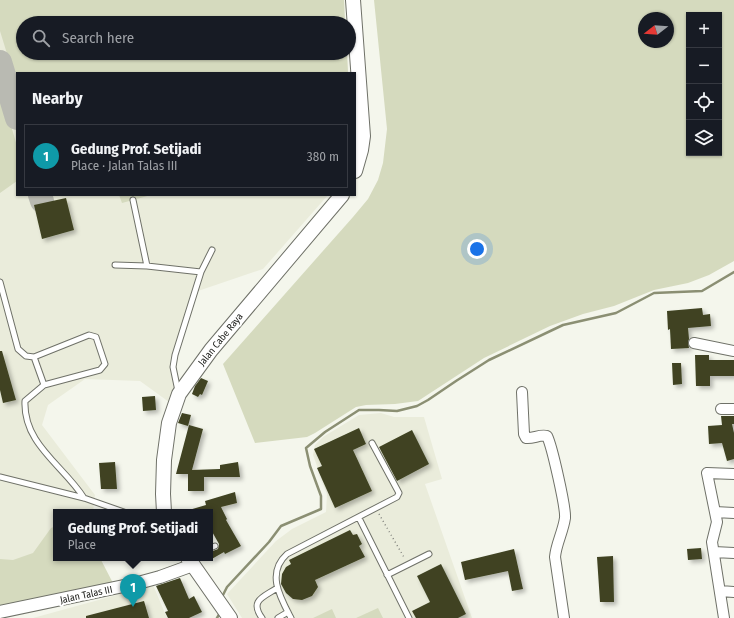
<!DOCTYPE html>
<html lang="en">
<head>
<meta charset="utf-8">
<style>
	:root { --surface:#171b24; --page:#20242c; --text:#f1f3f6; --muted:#9ea1a6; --line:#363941; --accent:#b45309 }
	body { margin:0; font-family:"Fira Sans Condensed",sans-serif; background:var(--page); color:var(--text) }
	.controls { position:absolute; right:12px; top:12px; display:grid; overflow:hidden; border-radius:0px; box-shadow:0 1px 3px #0004 }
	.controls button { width:36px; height:36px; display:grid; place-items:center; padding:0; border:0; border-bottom:1px solid var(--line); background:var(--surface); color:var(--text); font:20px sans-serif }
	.compass { position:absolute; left:638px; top:12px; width:36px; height:36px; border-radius:50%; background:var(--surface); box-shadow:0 1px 3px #0004; rotate:253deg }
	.you { position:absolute; left:477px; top:249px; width:14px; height:14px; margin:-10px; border:3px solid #fff; border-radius:50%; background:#1a73e8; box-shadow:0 0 0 6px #1a73e833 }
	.badge { display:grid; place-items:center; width:26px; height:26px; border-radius:50%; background:var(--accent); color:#fff; font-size:13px; font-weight:700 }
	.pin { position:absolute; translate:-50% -33px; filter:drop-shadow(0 1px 2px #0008) }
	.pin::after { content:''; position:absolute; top:21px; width:14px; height:12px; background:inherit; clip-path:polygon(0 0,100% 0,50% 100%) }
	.popup { position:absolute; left:53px; top:509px; width:160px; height:52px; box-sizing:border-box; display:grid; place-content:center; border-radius:0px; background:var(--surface); filter:drop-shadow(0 1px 3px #0005); font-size:13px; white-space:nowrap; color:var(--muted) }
	.popup b { font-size:15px; color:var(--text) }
	.popup::after { content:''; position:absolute; left:50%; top:100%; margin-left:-8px; border:8px solid transparent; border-top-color:var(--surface) }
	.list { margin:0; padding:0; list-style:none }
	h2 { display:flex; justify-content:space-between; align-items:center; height:52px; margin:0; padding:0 16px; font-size:17px }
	h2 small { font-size:13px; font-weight:400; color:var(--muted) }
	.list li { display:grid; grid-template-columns:26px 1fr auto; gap:12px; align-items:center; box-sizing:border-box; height:64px; margin:0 8px 8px; padding:0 8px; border:1px solid var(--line); border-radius:0px }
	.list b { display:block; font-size:15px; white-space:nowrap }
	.list p { margin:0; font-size:13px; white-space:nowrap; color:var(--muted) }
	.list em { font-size:13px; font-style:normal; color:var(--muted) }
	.icon { flex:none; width:22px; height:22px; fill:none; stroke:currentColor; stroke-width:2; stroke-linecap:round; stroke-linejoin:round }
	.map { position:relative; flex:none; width:734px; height:618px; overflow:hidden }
	.search { position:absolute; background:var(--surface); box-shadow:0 1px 3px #0004; left:16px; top:16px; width:340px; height:44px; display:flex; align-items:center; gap:10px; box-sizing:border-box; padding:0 14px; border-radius:22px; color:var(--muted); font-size:15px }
	.panel { position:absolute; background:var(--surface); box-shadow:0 1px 3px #0004; left:16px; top:72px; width:340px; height:124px; border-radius:0px }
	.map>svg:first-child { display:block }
	.built { fill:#eaecdb }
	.green { fill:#d5dabe; fill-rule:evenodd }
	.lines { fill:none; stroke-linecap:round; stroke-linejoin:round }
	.stream { stroke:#8b8f73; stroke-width:2.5 }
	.taxiway { stroke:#b9bab2; stroke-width:24 }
	.building { fill:#3f4321; filter:url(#shadow) }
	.service-casing { stroke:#6f7168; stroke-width:7 }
	.minor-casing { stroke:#6f7168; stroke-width:12 }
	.tertiary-casing { stroke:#6f7168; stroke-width:14 }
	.secondary-casing { stroke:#6f7168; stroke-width:16 }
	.path { stroke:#868780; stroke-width:1.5; stroke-dasharray:1 3; stroke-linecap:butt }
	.service { stroke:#fff; stroke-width:5 }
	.minor { stroke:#fff; stroke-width:10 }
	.tertiary { stroke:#fff; stroke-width:12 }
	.secondary { stroke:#fff; stroke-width:14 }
	.labels { text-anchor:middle; stroke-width:4; stroke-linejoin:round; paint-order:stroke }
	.street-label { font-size:10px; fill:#232420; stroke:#fff }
</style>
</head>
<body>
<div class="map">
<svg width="734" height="618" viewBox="0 0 734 618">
	<defs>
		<filter id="shadow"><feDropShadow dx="3" dy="3" stdDeviation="2" flood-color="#0004"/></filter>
	</defs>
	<rect width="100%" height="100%" fill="#f4f6ec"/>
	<path class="built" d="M0,0H344L345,23H23V53H347L348,73H17V195H328L263,269L198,291L176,359L179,387L169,402L140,381L85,379L48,405L42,425L95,495L93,512H56V558H100L0,610Z
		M381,413L394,417H424L442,479L425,484L472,618H242L227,594L276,541L292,529L326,512L327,494L313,455L315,445L323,437L359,415Z
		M153,585L167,618H33Z"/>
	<path class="green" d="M0,0H344L345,23H23V53H347L348,73H17V86L0,31Z
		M374,0H734V261L709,275L688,283L654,290L614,306L583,314L550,326L484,358L418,401L395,404L366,405L356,407L315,433L307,437L255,443L223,364L353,217L368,199L378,180L383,163L387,129ZM689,15H719V153H689ZM644,18H668V42H644Z
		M0,88L17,146V181L0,193Z
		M119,195H151L122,203Z
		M56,526V558H100L115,587L0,610V559L13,560L33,553L51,528Z
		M378,608L383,618H356Z
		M332,609L336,618H313Z"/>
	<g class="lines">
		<path class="stream" d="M222,597L227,587L269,542L281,526L321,509V496L310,466L306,448L325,432L359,410H379L397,411L417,406L428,400L456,381L489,360L563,325L616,313L654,293L702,291L734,272
			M217,618L220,613"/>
		<path class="taxiway" d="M0,62L17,118
			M40,195L42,201"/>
	</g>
	<path class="building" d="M66,198L74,230L42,239L34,205Z
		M702,308L703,315L710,314L711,326L688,328L689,339L688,342L689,348L671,349L670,329L668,330L667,311Z
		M0,351H2L16,400L3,403L0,390Z
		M695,355H709V360H734V376H710V386H696Z
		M672,363H681L682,384L673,385Z
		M201,378L208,381L202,395L200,394L198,397L192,394L195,386Z
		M155,396L156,410L143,411L142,397Z
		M182,413L191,415L188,426L178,423Z
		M721,416H734V424H732L734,433V459L727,461L722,443L709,444L708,426L722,425Z
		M189,425L203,429L192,470L220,469V465L238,462L240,477H204V491H188V474H176Z
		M359,428L366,444L353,450L372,491L335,508L317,468L322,466L314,449Z
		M412,430L429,464L397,481L379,447Z
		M115,462L117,489H101L99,463Z
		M235,492L237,503L221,507L227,519L226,520L241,546L225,554L224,552L210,560V552L218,549L219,544L210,528V512H190L189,510L206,505L205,501Z
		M350,530L353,535L357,534L362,544L359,546L365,557L315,580L318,587L312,596L302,600L293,599L286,593L281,584L282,574L286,567L291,564L289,560Z
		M701,548L702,559L688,560L687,549Z
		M514,549L523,589L512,591L508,571L465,580L461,562Z
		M613,556L614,602H600L597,557Z
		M441,564L466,614L458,618H416L412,611L430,602L417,576Z
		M180,578L189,599L194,596L202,612L189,618H168L165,612L168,611L156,586Z
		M144,601L149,618H86V616Z"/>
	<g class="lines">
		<defs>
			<path id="service" d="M133,200L147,266
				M115,265L147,266L201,272
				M0,282L18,349L26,356L34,357
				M44,385L34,357L89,335L96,337L105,364L100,370L44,385L25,401C23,444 64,466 84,498
				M178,391L173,367L175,355L201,272L212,250
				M0,477L84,498L124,512
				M359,518L409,618
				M210,548L215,546
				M387,575L429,554
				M262,618C249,600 264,597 277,588
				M278,618L288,612
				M291,618C280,597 266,573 287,554L397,497L399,493L372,443"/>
			<path id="minor" d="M694,343L734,351
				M522,392L524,434L526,438C533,439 540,434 547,436C552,446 566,508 565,518C563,532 556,544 555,557L564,618
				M721,409H734
				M715,512L734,513
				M714,552L734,553
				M720,591L734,592
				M724,618L712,542L717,522L707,473L734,474"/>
			<path id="tertiary" d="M0,612L138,583L160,577L193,565"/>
			<path id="secondary" d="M353,0L363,136L361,150L355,171
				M164,512L163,494L164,460L169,423L179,394L211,350L342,195
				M188,558L230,618"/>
		</defs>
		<use href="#service" class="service-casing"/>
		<use href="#minor" class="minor-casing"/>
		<use href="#tertiary" class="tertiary-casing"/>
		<use href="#secondary" class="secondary-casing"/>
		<path class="path" d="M379,514L405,559"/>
		<use href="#service" class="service"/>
		<use href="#minor" class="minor"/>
		<use href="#tertiary" class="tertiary"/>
		<use href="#secondary" class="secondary"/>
	</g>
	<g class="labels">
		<g class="street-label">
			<text transform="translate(220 339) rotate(-51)" y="4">Jalan Cabe Raya</text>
			<text transform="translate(86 594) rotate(-12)" y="4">Jalan Talas III</text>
		</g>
	</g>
</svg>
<div class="controls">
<button>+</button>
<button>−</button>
<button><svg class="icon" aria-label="locate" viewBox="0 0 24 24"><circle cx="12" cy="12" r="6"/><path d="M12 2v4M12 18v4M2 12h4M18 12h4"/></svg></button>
<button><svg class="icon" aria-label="layers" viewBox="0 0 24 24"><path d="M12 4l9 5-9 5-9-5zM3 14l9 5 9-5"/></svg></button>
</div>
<svg class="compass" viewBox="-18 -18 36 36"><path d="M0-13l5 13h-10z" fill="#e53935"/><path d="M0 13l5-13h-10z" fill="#9ea1a6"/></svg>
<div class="you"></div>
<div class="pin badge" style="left:133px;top:607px;background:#0f9aa8">1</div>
<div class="popup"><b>Gedung Prof. Setijadi</b>Place</div>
<div class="search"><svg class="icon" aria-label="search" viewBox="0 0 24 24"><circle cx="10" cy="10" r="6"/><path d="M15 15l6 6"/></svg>Search here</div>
<section class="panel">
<h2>Nearby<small></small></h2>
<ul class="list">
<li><span class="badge" style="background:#0f9aa8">1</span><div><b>Gedung Prof. Setijadi</b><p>Place · Jalan Talas III</p></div><em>380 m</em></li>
</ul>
</section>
</div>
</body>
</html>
